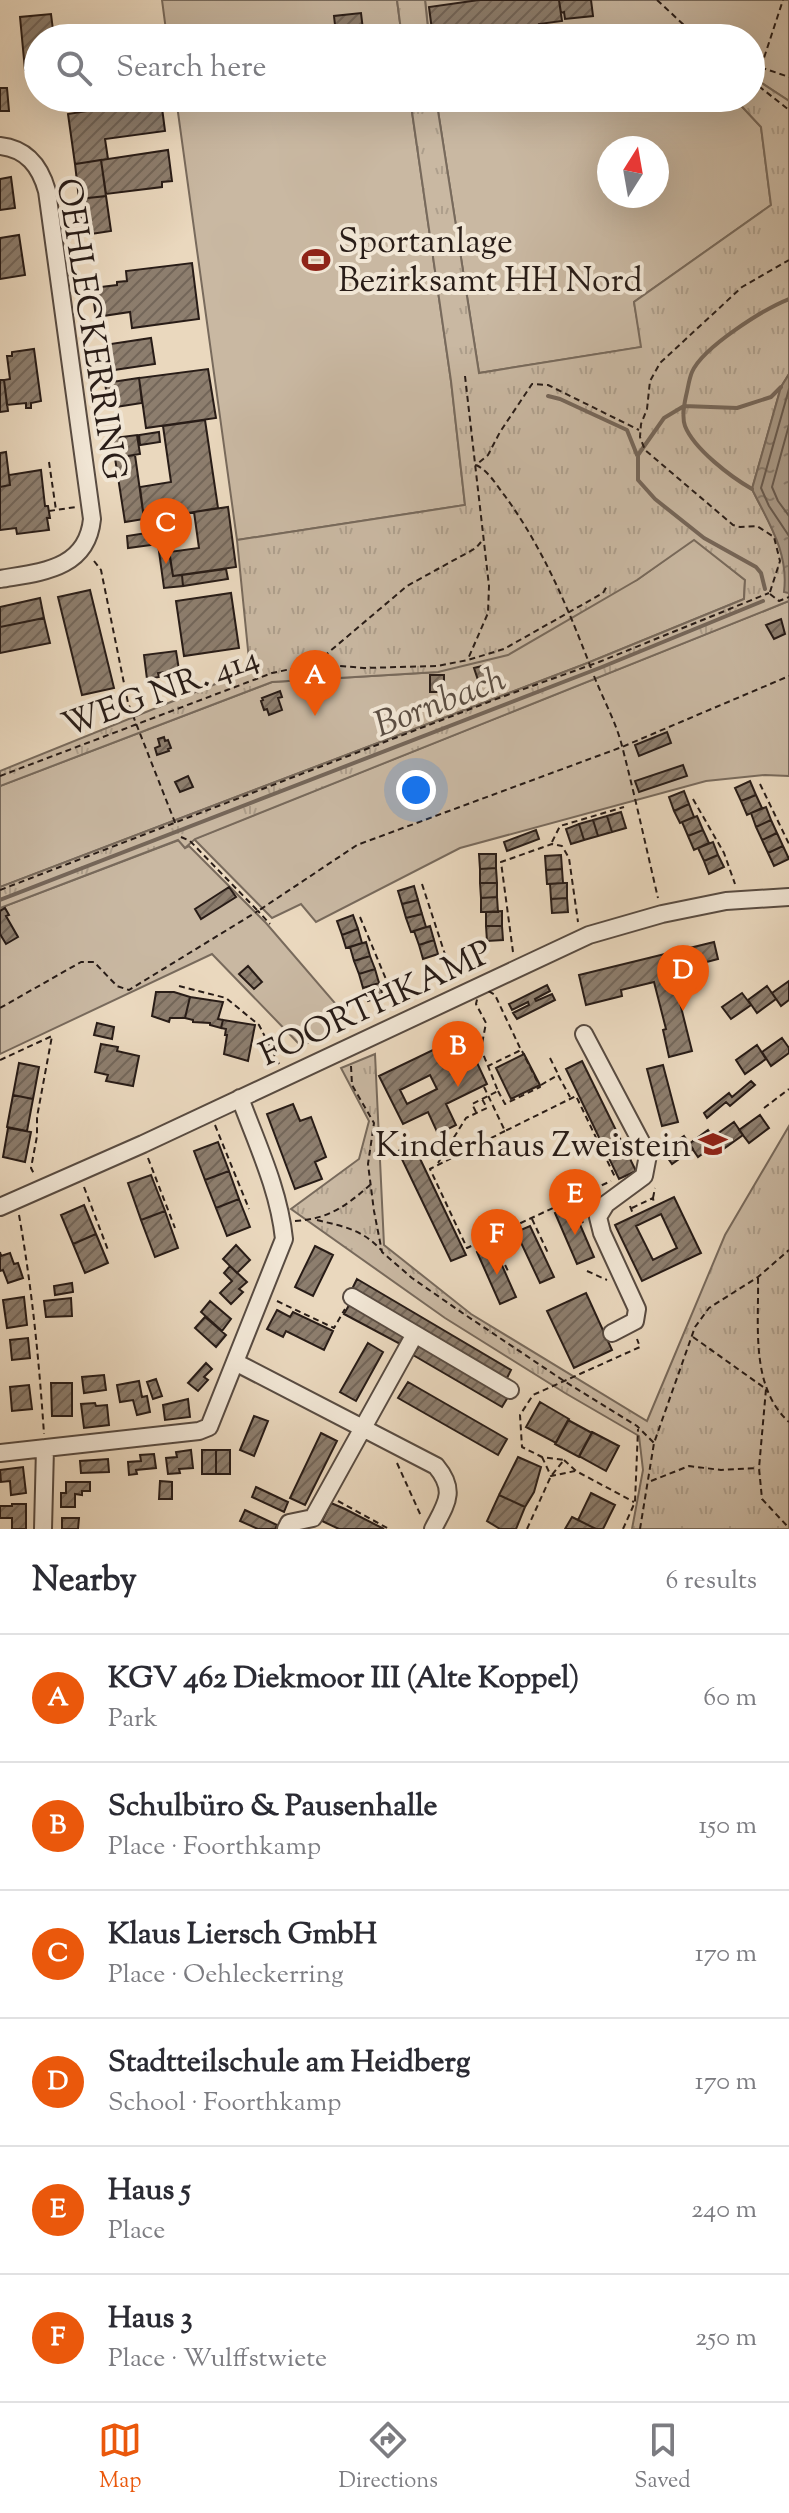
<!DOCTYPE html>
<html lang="en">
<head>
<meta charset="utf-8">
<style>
	:root { --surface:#fff; --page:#f2f2f3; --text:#2b2b33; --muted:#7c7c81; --line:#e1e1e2; --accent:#ea580c }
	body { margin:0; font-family:"Sorts Mill Goudy",serif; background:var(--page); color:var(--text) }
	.compass { position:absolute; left:597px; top:136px; width:72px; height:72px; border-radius:50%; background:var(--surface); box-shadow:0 8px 32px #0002; rotate:11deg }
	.you { position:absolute; left:416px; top:790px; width:28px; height:28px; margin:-20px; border:6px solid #fff; border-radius:50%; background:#1a73e8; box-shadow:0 0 0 12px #1a73e833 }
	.badge { display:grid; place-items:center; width:52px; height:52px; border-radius:50%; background:var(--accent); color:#fff; font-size:26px; font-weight:700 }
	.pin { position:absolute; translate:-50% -66px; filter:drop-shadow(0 2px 4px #0008) }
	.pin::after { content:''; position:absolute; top:42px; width:28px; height:24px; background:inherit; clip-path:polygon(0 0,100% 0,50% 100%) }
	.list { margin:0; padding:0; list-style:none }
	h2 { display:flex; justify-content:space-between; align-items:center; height:104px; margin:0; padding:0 32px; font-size:34px }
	h2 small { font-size:26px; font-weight:400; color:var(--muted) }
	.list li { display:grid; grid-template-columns:52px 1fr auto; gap:24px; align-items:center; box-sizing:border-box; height:128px; padding:0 32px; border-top:2px solid var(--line) }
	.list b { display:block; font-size:30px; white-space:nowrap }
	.list p { margin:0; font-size:26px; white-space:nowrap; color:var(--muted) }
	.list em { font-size:26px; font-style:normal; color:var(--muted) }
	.icon { flex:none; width:44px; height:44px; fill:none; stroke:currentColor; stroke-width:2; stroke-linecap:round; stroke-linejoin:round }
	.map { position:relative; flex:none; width:789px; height:1529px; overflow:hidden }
	.search { position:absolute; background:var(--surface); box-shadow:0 8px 32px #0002; left:24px; right:24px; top:24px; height:88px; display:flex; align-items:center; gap:20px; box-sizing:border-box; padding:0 28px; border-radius:44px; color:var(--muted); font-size:30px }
	.sheet { height:872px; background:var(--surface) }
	nav { display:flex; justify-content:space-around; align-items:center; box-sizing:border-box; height:112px; border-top:2px solid var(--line); background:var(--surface); font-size:22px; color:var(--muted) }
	nav a { display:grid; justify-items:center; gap:4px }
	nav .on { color:var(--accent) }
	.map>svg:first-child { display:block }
	.green { fill:#c9b8a2; stroke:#786a5c; stroke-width:2; fill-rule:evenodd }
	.park { fill:url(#park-tufts); stroke:#786a5c; stroke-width:2 }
	.water { fill:url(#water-ripples); stroke:#756659; stroke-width:2 }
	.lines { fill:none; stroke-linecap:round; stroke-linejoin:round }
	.shore { stroke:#685a4e; stroke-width:2 }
	.stream { stroke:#756659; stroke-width:4 }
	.building { fill:url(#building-hatch); stroke:#281c17; stroke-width:2; fill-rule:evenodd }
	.minor-casing { stroke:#584b41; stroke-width:20 }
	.path { stroke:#281c17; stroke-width:2; stroke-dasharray:6 4; stroke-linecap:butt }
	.minor { stroke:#f1e6d5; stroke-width:16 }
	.labels { text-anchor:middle; stroke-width:8; stroke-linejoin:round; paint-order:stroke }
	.poi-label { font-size:34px; fill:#281c17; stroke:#f1e6d5; text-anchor:start }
	.street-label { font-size:34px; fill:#281c17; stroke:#f1e6d5 }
	.water-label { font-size:36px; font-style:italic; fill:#5b4e43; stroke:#f1e6d5 }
</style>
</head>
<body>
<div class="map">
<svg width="789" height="1529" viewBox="0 0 789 1529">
	<defs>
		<pattern id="park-tufts" width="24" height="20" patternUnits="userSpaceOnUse" patternTransform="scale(2)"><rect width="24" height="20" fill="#c9b8a2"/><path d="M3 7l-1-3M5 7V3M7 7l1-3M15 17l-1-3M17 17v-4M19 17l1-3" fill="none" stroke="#ad9e8b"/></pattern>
		<pattern id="water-ripples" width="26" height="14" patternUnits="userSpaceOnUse" patternTransform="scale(2)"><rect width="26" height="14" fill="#a89885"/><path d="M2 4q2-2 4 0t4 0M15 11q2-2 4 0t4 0" fill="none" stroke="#897b6c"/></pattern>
		<pattern id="building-hatch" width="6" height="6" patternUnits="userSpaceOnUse" patternTransform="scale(2)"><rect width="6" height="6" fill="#8d7e6e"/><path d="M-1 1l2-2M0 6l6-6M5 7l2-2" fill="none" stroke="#736659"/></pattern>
	</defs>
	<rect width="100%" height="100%" fill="#ead8be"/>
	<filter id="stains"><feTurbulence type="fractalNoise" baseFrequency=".0025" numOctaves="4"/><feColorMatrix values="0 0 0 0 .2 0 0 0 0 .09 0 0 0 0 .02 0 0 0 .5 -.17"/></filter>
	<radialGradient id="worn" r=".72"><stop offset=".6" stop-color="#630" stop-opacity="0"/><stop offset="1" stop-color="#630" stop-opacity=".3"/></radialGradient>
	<path class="green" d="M162,0H397L402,38H167Z
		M425,0H789V101L751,76V38H694L687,34L683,38H429Z
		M176,98H410L451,381L465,505L237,540Z
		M436,98H734L761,127L771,205L634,302L642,347L479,373ZM609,148H657V196H609Z
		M694,539L745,580L744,599L585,664L0,887V786L272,682L438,672L637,580Z
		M789,601V776L765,775L706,781L460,848L316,922L301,904L272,918L194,839Z
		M179,840L185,848L189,846L266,923L352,1023L301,1046L212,954L0,1054V908Z"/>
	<path class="park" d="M397,0H425L429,38H402Z
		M751,76L789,101V374L781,387L752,489C768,522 789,551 785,592H789V601L195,839L185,848L178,840L0,908V887L585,664L744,599L745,580L694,540L637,580L508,655L438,672L272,682L0,786V771L250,670L237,540L465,505L451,381L410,98H436L479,373L641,347L634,302L771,205L761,127L734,98H751Z
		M375,1054L384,1245L471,1314L647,1421L725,1235L789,1126V1529H632L643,1470L639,1436L565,1393L445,1318L291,1209L359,1159L369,1121L341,1068Z"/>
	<path class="water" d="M789,374V592L788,593L784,592C789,552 768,522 752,489L781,387Z"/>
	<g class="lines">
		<path class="shore" d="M789,389L761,488L769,506L789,536
			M789,425L772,487L778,501L789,516"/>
		<path class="stream" d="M548,396L560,399L627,430L637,455
			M752,489C731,477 694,449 685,426C682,418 684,405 686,396C688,388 689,379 692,372C703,347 764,309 789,299
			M765,589L761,573L756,567L704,538L655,499L638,480V455L664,418L684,406L737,408L771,397L781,387
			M0,900L602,667L763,601"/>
	</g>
	<path class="building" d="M479,0H559L562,21L539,24L541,34L534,35L535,38H433L429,7Z
		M559,0H591L593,16L565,19L564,12L561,13Z
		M361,13L363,30L336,34L334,16Z
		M51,14L54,38H38V69L25,70L20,17Z
		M0,88H7L9,111H0Z
		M161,100L165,131L105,139L108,159L75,164L68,114L94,110V104L110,102V108Z
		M168,150L172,181L162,182V187L106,194L101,160Z
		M101,160L106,196L79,199L75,164Z
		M11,177L15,208L0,210V179Z
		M106,196L111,231L84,235L79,199Z
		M19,235L25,275L0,279V238Z
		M192,263L199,319L132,328L130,312L96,317L92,288L117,285V282L127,281L126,271Z
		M151,338L155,364L107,371L104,345Z
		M34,349L41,401L31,403V408H26V403L7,405L4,380L10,379L7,356H12V352Z
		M208,369L216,418L146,428L139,378Z
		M139,378L142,403L109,408L105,383Z
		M0,380H4L8,411L0,412Z
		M205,420L218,508L176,515L174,506L143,511L140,487L171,482L163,426Z
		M159,432L160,442L140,445L139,435Z
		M137,435L140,454L115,458L113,438Z
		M6,452L10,485L0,487V453Z
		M135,455L144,519L125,522L115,458Z
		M41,470L45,506H48L50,518H47L49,530L17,534L16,528L0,530V487L10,485L9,475Z
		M228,507L236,567L173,576L169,552L199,548L194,512Z
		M166,530L173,576L182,575L183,586L164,588L158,544L128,548L127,536Z
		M226,569L228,579L183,586L182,575Z
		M90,590L114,688L82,695L58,597Z
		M231,593L239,648L184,656L176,601Z
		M40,598L44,618L0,627V607Z
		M44,618L50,643L0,653V627Z
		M781,619L785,634L774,639L766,625Z
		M176,651L179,670L158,673L159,677L147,679L144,655Z
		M486,665L489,681L479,683L474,668Z
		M430,675H444V692H430Z
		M280,691L282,697L278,698L282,710L269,715L267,709L264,710L261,701L263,700L262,698Z
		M667,732L671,743L639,756L635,745Z
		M164,737L165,741L168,740L171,748L168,749L169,751L157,755L155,748L160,746L158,739Z
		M683,765L687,776L639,792L635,781Z
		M188,776L193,787L180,792L175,782Z
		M750,781L756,795L741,801L735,788Z
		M684,791L689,804L674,811L669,797Z
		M756,795L762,808L747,815L741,801Z
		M689,804L694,817L680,823L674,811Z
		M766,807L771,820L756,827L751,813Z
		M621,812L626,828L612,832L607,816Z
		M607,816L612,832L598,836L593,820Z
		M697,816L703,830L688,836L682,822Z
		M593,820L598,836L584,840L579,824Z
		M771,820L777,833L762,840L756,827Z
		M579,824L584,840L571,844L566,829Z
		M536,830L539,839L507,851L504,842Z
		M703,830L709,843L694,850L688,836Z
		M777,833L783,846L768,853L762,840Z
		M713,842L718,855L704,861L698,848Z
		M783,846L789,859L774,866L768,853Z
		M479,854H496V868L480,869Z
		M561,855L562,869L546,870L545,856Z
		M718,855L724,867L709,874L704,861Z
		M496,868L497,883H480V869Z
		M562,869L563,883L547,884L546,870Z
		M480,883H497V897L481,898Z
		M563,883H567V898L551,899L550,884Z
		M414,886L418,900L402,904L398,891Z
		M229,887L236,897L201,919L195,909Z
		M497,897L498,912H481V898Z
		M567,898L568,912L552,913L551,899Z
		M418,900L422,914L406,918L402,904Z
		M5,908L9,915L6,916L18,937L6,944L0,934V911Z
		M502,911V926H486V912Z
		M422,914L426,927L411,932L406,918Z
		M353,915L358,929L342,935L337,921Z
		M430,926L434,940L419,945L414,931Z
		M486,926H502L503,940L487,941Z
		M358,929L362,943L346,948L342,935Z
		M434,940L438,954L423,959L419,945Z
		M366,942L370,956L354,961L350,947Z
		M714,942L718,959L672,971L692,1051L669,1057L663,1030L666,1029L654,982L621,990L622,996L586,1005L579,975Z
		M370,956L375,969L359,974L354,961Z
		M248,966L262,982L254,989L239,974Z
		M375,969L379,983L363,988L359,974Z
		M694,973L699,980L691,984L690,981L676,987L674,981Z
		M789,981V1000L781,1006L772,993Z
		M379,983L383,996L368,1001L363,988Z
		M547,985L550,991L535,999L536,1001L552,994L555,1000L517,1019L513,1013L529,1005L528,1002L512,1010L509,1004Z
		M767,986L776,999L757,1013L748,1000Z
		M156,992H174L190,997L185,1018H170L169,1022L152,1016Z
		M742,993L751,1005L731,1019L722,1007Z
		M190,997L223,1002L218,1019L223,1020L221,1028L210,1025V1023L193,1022V1020L185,1018Z
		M223,1020L255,1025L248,1061L224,1054L227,1035H225L226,1029L221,1028Z
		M97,1023L114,1027L112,1039L94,1035Z
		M464,1035L487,1084L446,1104L456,1125L438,1134L428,1112L403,1124L379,1076ZM430,1075L437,1089L407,1104L400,1090Z
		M782,1038L789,1048V1053L771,1066L762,1052Z
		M101,1044L118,1047L117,1051L139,1056L133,1086L106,1081L108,1075L95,1072Z
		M757,1045L766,1059L745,1074L736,1060Z
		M524,1054L540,1085L511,1099L496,1068Z
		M582,1061L636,1171L619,1179L566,1069Z
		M19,1063L39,1067L33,1099L13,1095Z
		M663,1065L678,1122L662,1126L647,1069Z
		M751,1081L755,1085L730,1106L726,1102L707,1118L704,1113L729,1093L732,1097Z
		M13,1095L33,1099L27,1131L7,1127Z
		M293,1104L300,1121L311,1117L326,1157L315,1162L322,1179L295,1189L267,1114Z
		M760,1115L769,1128L749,1143L739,1130Z
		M734,1122L743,1135L722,1150L713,1137Z
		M8,1128L31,1132L25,1162L3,1157Z
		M708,1130L717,1143L698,1157L689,1144Z
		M684,1136L693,1149L672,1164L663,1151Z
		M218,1142L229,1171L205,1180L194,1151Z
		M413,1144L466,1255L451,1261L398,1151Z
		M229,1171L239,1199L216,1208L205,1180Z
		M151,1175L165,1211L141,1220L128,1183Z
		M674,1197L701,1253L642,1281L615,1225ZM661,1214L677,1248L653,1260L636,1226Z
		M239,1199L250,1227L227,1236L216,1208Z
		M84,1205L96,1234L73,1244L61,1215Z
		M572,1206L594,1257L577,1264L555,1213Z
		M165,1211L178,1248L155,1257L141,1220Z
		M530,1226L554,1277L540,1283L516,1232Z
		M96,1234L108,1263L85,1273L73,1244Z
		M236,1245L250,1260L237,1273L223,1259Z
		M493,1245L516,1297L500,1304L477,1252Z
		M315,1246L333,1255L313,1296L295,1287Z
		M0,1252L1,1256L10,1253L14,1264L18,1263L23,1278L8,1283L3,1270L0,1271Z
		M230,1266L247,1282L239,1289L243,1292L231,1304L220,1293L232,1281L224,1273Z
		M357,1279L511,1370L506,1380L352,1289Z
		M72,1283L73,1292L55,1295L54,1286Z
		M586,1293L612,1350L574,1368L547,1311Z
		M24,1297L27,1325L7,1328L3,1300Z
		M71,1298L72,1316L46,1317L44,1301Z
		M210,1301L231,1319L222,1331L201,1312Z
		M349,1305L405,1335L400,1344L344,1314Z
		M277,1310L290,1317L293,1312L333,1331L324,1350L286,1331L283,1337L267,1329Z
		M205,1317L226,1335L216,1347L195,1328Z
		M28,1338L30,1358L12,1360L10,1340Z
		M368,1343L383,1352L356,1401L340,1392Z
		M419,1346L508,1397L502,1407L413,1355Z
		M206,1363L212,1369L204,1377L208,1380L198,1391L188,1383Z
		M104,1375L106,1390L84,1393L82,1377Z
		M156,1379L162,1396L153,1399L147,1382Z
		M139,1381L142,1397L147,1396L150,1412L137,1415L133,1400L120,1402L117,1385Z
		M408,1382L507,1439L498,1455L398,1398Z
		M51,1383H72V1416H52Z
		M29,1385L32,1409L12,1411L10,1387Z
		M188,1399L190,1417L165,1420L163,1405Z
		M540,1402L569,1419L556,1443L526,1427Z
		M95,1403L96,1406L107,1405L109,1425L84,1428L81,1404Z
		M254,1416L268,1421L254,1456L240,1450Z
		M568,1420L592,1433L579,1457L555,1444Z
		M592,1432L619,1446L606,1471L579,1456Z
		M321,1433L337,1441L305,1505L290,1498Z
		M191,1450L193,1468L179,1469L180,1473L168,1474L166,1458L177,1457L176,1452Z
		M202,1450H216V1474H202Z
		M216,1450H230V1474H216Z
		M154,1454L156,1468L136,1470L137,1474L129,1475L128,1462L141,1461L140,1455Z
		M518,1457L541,1467L534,1492L525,1507L499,1495Z
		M108,1459L109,1472L81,1473L80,1461Z
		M23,1467L26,1493L11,1495L10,1481L1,1482L0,1470Z
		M160,1481L172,1482V1499H159Z
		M66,1482H90V1491H82V1495L75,1494V1507H61V1493H66Z
		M256,1487L288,1502L284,1512L252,1497Z
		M591,1493L615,1505L603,1529H596L578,1520Z
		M499,1495L525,1507L516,1529H500L487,1521Z
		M331,1503L345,1509L384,1529H339L322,1521Z
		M12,1504H26V1529H12V1518H0V1506H12Z
		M245,1510L277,1525L275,1529H258L240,1521Z
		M572,1517L596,1529H565Z
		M62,1518H79L78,1529H62Z"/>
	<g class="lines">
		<defs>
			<path id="minor" d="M0,146C27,149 40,166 47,191L92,519C87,570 40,572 0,579
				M584,1034L648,1155L644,1176L606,1204L598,1217L602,1233L637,1309L635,1321L612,1333
				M0,1207L143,1144L589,935L662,914L726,901L789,897
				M352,1297L510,1390
				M235,1362L436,1466C457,1491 446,1504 433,1529
				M0,1453L199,1431L209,1427L284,1239C279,1190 257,1144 240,1098
				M43,1529L45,1448
				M286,1529L289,1523L313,1518L415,1334"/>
		</defs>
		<use href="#minor" class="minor-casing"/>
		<path class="path" d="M657,0L698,38
			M751,64L789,77
			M761,67L783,0
			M751,80L789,110
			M465,376L489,586L488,613L468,659
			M49,462L56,510
			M49,511L76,507
			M94,561L101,570L128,703L176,825
			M770,592L780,561L774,537L757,526L740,527L733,525L645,450L640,437L641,424L647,409L650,381L660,363L742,287L789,260
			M770,594L779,601L789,597
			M316,663L407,586L476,548L481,542
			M591,668C568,608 543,548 505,496C496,485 489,471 476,465L488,455L500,432L532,384L548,385L639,430
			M594,676C603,699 616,722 622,746C635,796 646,847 658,898
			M0,776L272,673L315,664L364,668L437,666L468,660L504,649L603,593L607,586
			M760,784L789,844
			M693,799L724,853L735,884
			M181,837L190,841L258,911L357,845L622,747L789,676
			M552,842L560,826L624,807
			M422,884L454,982
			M0,890L499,698L599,662L769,593
			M360,917L398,1008
			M513,952L501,862L552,844L562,846L569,858L578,922
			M179,986L226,998L259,1025L279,1064
			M480,986L495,995L521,1050L488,1066L481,1049L486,1023L476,1004Z
			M0,1008L81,962H94L117,986L129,990L258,911L270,924
			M550,1058L558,1074
			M0,1060L52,1036L37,1117V1136L31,1168L34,1174
			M351,1066L352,1085L374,1123L368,1164L374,1211L382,1252L412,1278L461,1312L564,1381L637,1426L654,1443
			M541,1085L558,1075L570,1097
			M484,1087L505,1131L576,1096L616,1179
			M498,1091L505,1104L540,1087L522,1051
			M764,1108L789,1089
			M476,1112L472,1104L498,1091L488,1066
			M215,1125L249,1209
			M505,1131L430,1169L467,1248L611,1181
			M148,1158L175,1228
			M438,1163L466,1118L487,1108L482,1099
			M84,1187L108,1250
			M653,1198L655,1188
			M573,1200L583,1223
			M630,1206L633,1214
			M632,1208L653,1198L654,1204
			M19,1215C32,1288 39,1360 44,1434
			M532,1219L548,1253
			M317,1220C345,1227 362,1229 382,1251
			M295,1221C328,1219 345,1207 370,1185
			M492,1238L508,1271
			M587,1271L607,1280
			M758,1278C759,1325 750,1387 789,1422
			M277,1301L334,1328L345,1309
			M693,1337L766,1389L759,1468L762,1499L789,1528
			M542,1457L551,1476L575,1471
			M564,1460L576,1471L634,1502
			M397,1463L421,1516
			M651,1481L689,1466L721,1470L757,1468
			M338,1501L389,1529
			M527,1529L551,1476L564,1460L542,1457L522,1447L520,1415L533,1395L640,1347L637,1339
			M623,1529L635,1502L638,1429
			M640,1529L654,1443L695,1327L709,1308L758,1277L789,1250"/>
		<use href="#minor" class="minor"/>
	</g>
	<defs>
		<symbol id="stadium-bare" viewBox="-9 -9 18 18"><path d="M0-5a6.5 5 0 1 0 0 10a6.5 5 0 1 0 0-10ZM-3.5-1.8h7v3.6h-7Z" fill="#8f2418" stroke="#f1e6d5" stroke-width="2.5" paint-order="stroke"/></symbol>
		<symbol id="school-bare" viewBox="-9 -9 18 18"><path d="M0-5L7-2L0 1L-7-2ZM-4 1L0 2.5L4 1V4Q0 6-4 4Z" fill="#8f2418" stroke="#f1e6d5" stroke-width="2.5" paint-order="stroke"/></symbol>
	</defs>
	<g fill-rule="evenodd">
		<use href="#stadium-bare" x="296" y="240" width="40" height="40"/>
		<use href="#school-bare" x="693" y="1124" width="40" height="40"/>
	</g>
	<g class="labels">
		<g class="poi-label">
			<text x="338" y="252">Sportanlage<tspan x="338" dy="39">Bezirksamt HH Nord</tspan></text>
			<text x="691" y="1156" text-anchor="end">Kinderhaus Zweistein</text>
		</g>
		<g class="street-label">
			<text transform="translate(93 329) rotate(81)" y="12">OEHLECKERRING</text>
			<text transform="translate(160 690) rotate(-20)" y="12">WEG NR. 414</text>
			<text transform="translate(375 1002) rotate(-25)" y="12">FOORTHKAMP</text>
		</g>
		<g class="water-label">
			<text transform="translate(439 700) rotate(-21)" y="13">Bornbach</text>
		</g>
	</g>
	<rect width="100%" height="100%" filter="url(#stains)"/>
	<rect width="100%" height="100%" fill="url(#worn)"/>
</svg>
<svg class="compass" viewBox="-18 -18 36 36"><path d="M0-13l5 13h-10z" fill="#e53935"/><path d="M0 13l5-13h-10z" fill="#7c7c81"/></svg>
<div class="you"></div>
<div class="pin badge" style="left:315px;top:716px">A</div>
<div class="pin badge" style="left:458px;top:1087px">B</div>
<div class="pin badge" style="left:166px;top:564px">C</div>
<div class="pin badge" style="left:683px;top:1011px">D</div>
<div class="pin badge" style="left:575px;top:1235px">E</div>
<div class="pin badge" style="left:497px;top:1275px">F</div>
<div class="search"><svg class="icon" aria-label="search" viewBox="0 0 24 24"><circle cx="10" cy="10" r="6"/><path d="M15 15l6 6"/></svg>Search here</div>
</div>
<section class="sheet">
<h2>Nearby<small>6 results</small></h2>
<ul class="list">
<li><span class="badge">A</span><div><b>KGV 462 Diekmoor III (Alte Koppel)</b><p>Park</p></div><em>60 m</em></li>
<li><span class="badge">B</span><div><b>Schulbüro &amp; Pausenhalle</b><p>Place · Foorthkamp</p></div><em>150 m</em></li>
<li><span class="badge">C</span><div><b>Klaus Liersch GmbH</b><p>Place · Oehleckerring</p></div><em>170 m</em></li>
<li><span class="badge">D</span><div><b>Stadtteilschule am Heidberg</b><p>School · Foorthkamp</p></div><em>170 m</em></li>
<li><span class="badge">E</span><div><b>Haus 5</b><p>Place</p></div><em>240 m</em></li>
<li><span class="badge">F</span><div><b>Haus 3</b><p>Place · Wulffstwiete</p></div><em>250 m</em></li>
</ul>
</section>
<nav>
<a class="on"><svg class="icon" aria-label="map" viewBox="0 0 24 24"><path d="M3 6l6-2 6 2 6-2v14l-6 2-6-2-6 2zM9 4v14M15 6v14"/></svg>Map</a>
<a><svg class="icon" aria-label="directions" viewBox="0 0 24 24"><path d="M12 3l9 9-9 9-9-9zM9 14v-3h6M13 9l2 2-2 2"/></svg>Directions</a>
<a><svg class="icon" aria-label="saved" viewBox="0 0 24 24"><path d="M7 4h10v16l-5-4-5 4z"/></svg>Saved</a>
</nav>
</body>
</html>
